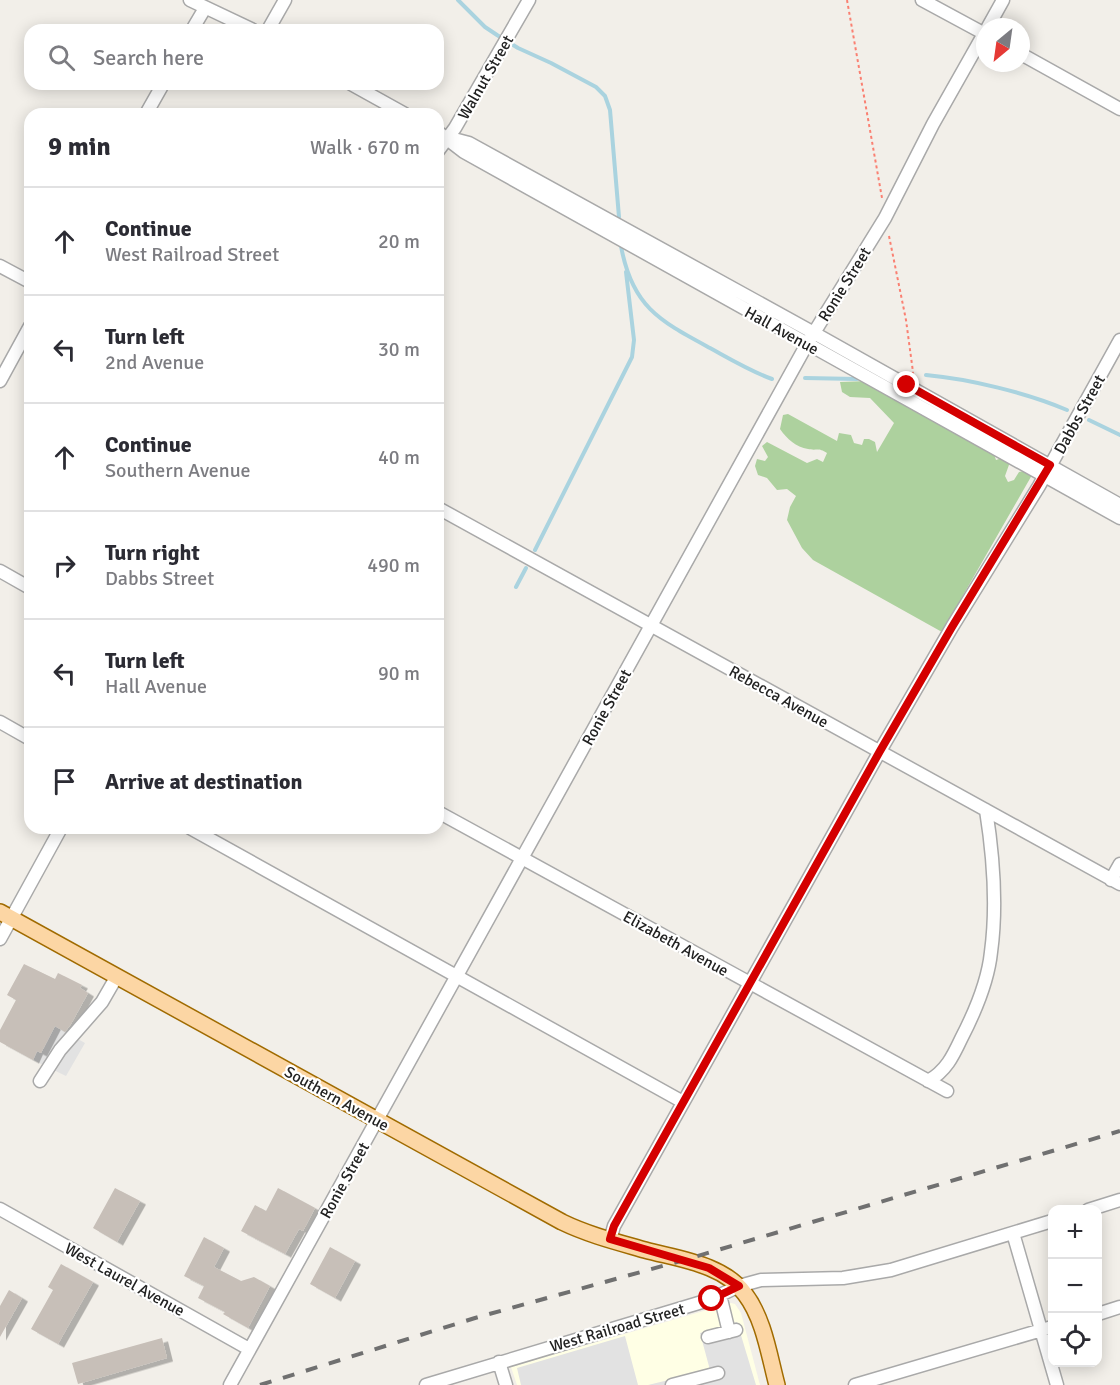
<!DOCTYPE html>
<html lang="en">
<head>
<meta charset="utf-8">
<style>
	:root { --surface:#fff; --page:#f7f7f7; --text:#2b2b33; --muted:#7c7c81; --line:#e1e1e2 }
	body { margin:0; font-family:Signika,sans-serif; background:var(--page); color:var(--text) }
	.controls { position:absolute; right:18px; bottom:18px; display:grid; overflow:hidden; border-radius:12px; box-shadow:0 3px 15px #0003 }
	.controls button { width:54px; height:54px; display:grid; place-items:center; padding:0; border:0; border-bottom:2px solid var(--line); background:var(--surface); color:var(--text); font:30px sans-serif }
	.compass { position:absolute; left:976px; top:18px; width:54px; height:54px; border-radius:50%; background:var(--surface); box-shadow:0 3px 15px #0003; rotate:209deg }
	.stop { position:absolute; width:18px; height:18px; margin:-14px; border:4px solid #d40000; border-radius:50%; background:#fff }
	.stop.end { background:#d40000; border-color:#fff; box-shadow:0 2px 6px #0008 }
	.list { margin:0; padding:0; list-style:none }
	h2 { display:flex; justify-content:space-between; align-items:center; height:78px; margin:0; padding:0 24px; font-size:26px }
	h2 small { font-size:20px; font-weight:400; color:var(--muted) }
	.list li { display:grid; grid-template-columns:39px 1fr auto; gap:18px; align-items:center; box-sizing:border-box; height:108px; padding:0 24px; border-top:2px solid var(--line) }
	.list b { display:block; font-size:22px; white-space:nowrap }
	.list p { margin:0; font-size:20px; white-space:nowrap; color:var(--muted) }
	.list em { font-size:20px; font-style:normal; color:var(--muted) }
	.icon { flex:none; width:33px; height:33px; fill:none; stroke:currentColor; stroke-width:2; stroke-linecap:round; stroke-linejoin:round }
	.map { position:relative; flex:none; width:1120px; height:1385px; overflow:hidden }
	.search { position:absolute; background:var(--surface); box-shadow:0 3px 15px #0003; left:24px; top:24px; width:420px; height:66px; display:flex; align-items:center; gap:15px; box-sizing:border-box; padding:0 21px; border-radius:18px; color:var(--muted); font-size:22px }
	.panel { position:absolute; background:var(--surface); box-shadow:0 3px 15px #0003; left:24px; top:108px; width:420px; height:726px; border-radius:18px }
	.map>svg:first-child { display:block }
	.education { fill:#ffffe5 }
	.forest { fill:#add19e }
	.parking { fill:#e2e2e2 }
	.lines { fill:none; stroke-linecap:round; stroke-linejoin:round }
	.stream { stroke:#aad3df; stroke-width:4 }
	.building { fill:#c7bfb8; filter:url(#shadow) }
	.minor-casing { stroke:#a9a9a9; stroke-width:15 }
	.major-casing { stroke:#a06b00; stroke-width:18 }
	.path { stroke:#fa8072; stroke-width:2; stroke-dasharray:3 3; stroke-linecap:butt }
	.minor { stroke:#fff; stroke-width:12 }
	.major { stroke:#fcd6a4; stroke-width:15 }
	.rail { stroke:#707070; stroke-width:4; stroke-dasharray:12 12; stroke-linecap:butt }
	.route { stroke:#d40000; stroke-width:8 }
	.labels { text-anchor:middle; stroke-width:4.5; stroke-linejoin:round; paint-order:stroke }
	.street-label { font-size:16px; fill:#222; stroke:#fff }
</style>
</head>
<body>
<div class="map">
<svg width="1120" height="1385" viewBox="0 0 1120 1385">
	<defs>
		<filter id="shadow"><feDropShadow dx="6" dy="3.5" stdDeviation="0" flood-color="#0004"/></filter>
	</defs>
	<rect width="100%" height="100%" fill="#f2efe9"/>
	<path class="education" d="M731,1303L735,1304L741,1313L760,1385H517L511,1367Z"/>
	<path class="forest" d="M869,381L993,451L996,460L1005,457L1010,462L1005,476L1008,482L1014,480L1019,472L1029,470L1032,475L942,632L813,560L802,548L787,520L790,507L796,496L787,489L777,490L767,478L758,475L755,466L757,459L765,461L768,457L762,446L767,442L807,463L817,459L823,462L827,453C818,447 817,451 808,449C796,447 787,439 780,429L783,415L788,414L837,441L839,433L851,435L854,443L862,445L864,439H869L875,442L877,452L894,423L870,398L850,397L842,392L840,382Z"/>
	<path class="parking" d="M55,1026L85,1043L66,1076L33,1060L37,1051L41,1053Z
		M737,1322L756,1385H648L710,1370L700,1333Z
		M625,1336L638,1385H521L517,1368Z"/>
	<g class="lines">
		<path class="stream" d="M458,0L485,27L497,35L518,48L551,63L596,87L605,96L610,110L619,217
			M621,246C632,307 660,321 710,348C730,359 750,371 772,379
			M926,375C970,379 1027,393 1067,410
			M805,378L857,379
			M1089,420L1120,435
			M535,550L632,357L634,340L626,272
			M516,587L526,568"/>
	</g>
	<path class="building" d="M24,964L55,979L58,973L82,985L80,988L88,993L71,1024L65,1032L55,1026L41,1053L37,1051L33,1060L0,1042V1030L16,1000L7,995Z
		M115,1188L140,1201L117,1242L93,1228Z
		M278,1188L315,1208L303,1231L299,1229L285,1254L241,1231L255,1205L266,1211Z
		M204,1237L224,1248L214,1267L241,1281L254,1277L270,1286L248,1328L223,1314L225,1312L198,1298L204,1286L184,1276Z
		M330,1247L355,1261L335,1298L310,1284Z
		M61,1264L93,1282L58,1344L31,1329L53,1290L48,1287Z
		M9,1290L22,1298L0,1337V1306Z
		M162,1338L167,1358L78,1384L72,1363Z"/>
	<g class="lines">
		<defs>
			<path id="minor" d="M190,0L253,30
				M922,0L985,34
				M988,27L1003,0
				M192,30L205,8
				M268,30L285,0
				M1021,54L1120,109
				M351,84L405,114
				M146,114L163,84
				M438,132L464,152L1120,518
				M450,138L469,143L814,333L1120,505
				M438,151L455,128L529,0
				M0,266L30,282
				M0,381L30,326
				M438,508L1120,884
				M0,571L30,588
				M0,722L30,739
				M438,812L947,1091
				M190,828L683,1102
				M1111,880L1120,864
				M0,939L61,828
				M40,1081L60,1050L102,1002L117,976
				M928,1081C946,1071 953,1056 961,1039C975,1012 988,982 991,952C997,908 993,854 986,810
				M0,1209L249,1349
				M1088,1210L1120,1200
				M1013,1233L1057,1385
				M610,1240L614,1226L880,751L952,627L1039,486L1120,340
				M720,1295L729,1332
				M1098,1314L1120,1307
				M708,1337L736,1330
				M499,1362L506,1385
				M230,1385L807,344L885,218L933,124L985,32
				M426,1385L712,1299L739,1286L761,1280L843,1278L891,1270L1052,1221
				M672,1385L718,1373
				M855,1385L1052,1327"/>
			<path id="major" d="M0,912L562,1222C589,1235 617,1242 645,1250C678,1259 724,1264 745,1294C764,1319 769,1355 777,1385"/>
		</defs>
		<use href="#minor" class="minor-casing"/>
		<use href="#major" class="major-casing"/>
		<path class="path" d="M847,0L882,198
			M889,236L906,320L913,372L912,375"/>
		<use href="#minor" class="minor"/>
		<use href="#major" class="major"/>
		<path class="rail" d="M260,1385L475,1318L684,1260L1120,1131"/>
	</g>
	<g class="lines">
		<path class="route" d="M712,1299L739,1286L709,1268L610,1239L614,1226L880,751L952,627L1050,465L907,385"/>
	</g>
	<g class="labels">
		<g class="street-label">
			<text transform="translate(485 77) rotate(-60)" y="6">Walnut Street</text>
			<text transform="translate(844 284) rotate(-58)" y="6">Ronie Street</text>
			<text transform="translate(782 330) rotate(29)" y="6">Hall Avenue</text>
			<text transform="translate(1079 414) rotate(-61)" y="6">Dabbs Street</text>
			<text transform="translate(779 696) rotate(29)" y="6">Rebecca Avenue</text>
			<text transform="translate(606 707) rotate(-61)" y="6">Ronie Street</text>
			<text transform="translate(676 943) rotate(29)" y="6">Elizabeth Avenue</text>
			<text transform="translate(337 1098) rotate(29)" y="6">Southern Avenue</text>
			<text transform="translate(344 1180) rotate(-61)" y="6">Ronie Street</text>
			<text transform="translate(125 1279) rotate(29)" y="6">West Laurel Avenue</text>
			<text transform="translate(617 1327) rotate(-16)" y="6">West Railroad Street</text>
		</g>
	</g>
</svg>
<div class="controls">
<button>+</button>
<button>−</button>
<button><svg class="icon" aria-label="locate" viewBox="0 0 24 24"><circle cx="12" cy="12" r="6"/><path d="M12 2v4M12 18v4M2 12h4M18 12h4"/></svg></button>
</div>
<svg class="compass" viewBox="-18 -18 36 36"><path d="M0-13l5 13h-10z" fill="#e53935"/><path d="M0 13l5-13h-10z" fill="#7c7c81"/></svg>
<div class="stop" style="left:712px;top:1299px"></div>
<div class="stop end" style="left:907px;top:385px"></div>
<div class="search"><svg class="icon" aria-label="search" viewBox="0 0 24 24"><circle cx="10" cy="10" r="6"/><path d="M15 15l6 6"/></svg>Search here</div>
<section class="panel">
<h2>9 min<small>Walk · 670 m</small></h2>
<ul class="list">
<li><svg class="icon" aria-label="ahead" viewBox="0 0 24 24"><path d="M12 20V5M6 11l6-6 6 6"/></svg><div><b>Continue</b><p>West Railroad Street</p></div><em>20 m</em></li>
<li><svg class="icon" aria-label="left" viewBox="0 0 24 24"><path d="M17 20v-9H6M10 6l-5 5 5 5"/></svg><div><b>Turn left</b><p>2nd Avenue</p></div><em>30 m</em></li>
<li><svg class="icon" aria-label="ahead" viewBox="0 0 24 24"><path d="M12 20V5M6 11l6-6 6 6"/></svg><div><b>Continue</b><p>Southern Avenue</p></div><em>40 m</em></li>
<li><svg class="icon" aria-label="right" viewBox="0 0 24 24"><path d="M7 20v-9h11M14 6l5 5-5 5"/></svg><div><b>Turn right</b><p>Dabbs Street</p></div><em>490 m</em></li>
<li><svg class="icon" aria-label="left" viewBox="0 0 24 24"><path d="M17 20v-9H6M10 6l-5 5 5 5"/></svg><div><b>Turn left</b><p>Hall Avenue</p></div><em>90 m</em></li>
<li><svg class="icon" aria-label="arrive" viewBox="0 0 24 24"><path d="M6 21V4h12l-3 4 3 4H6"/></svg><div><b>Arrive at destination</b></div></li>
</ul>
</section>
</div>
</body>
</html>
